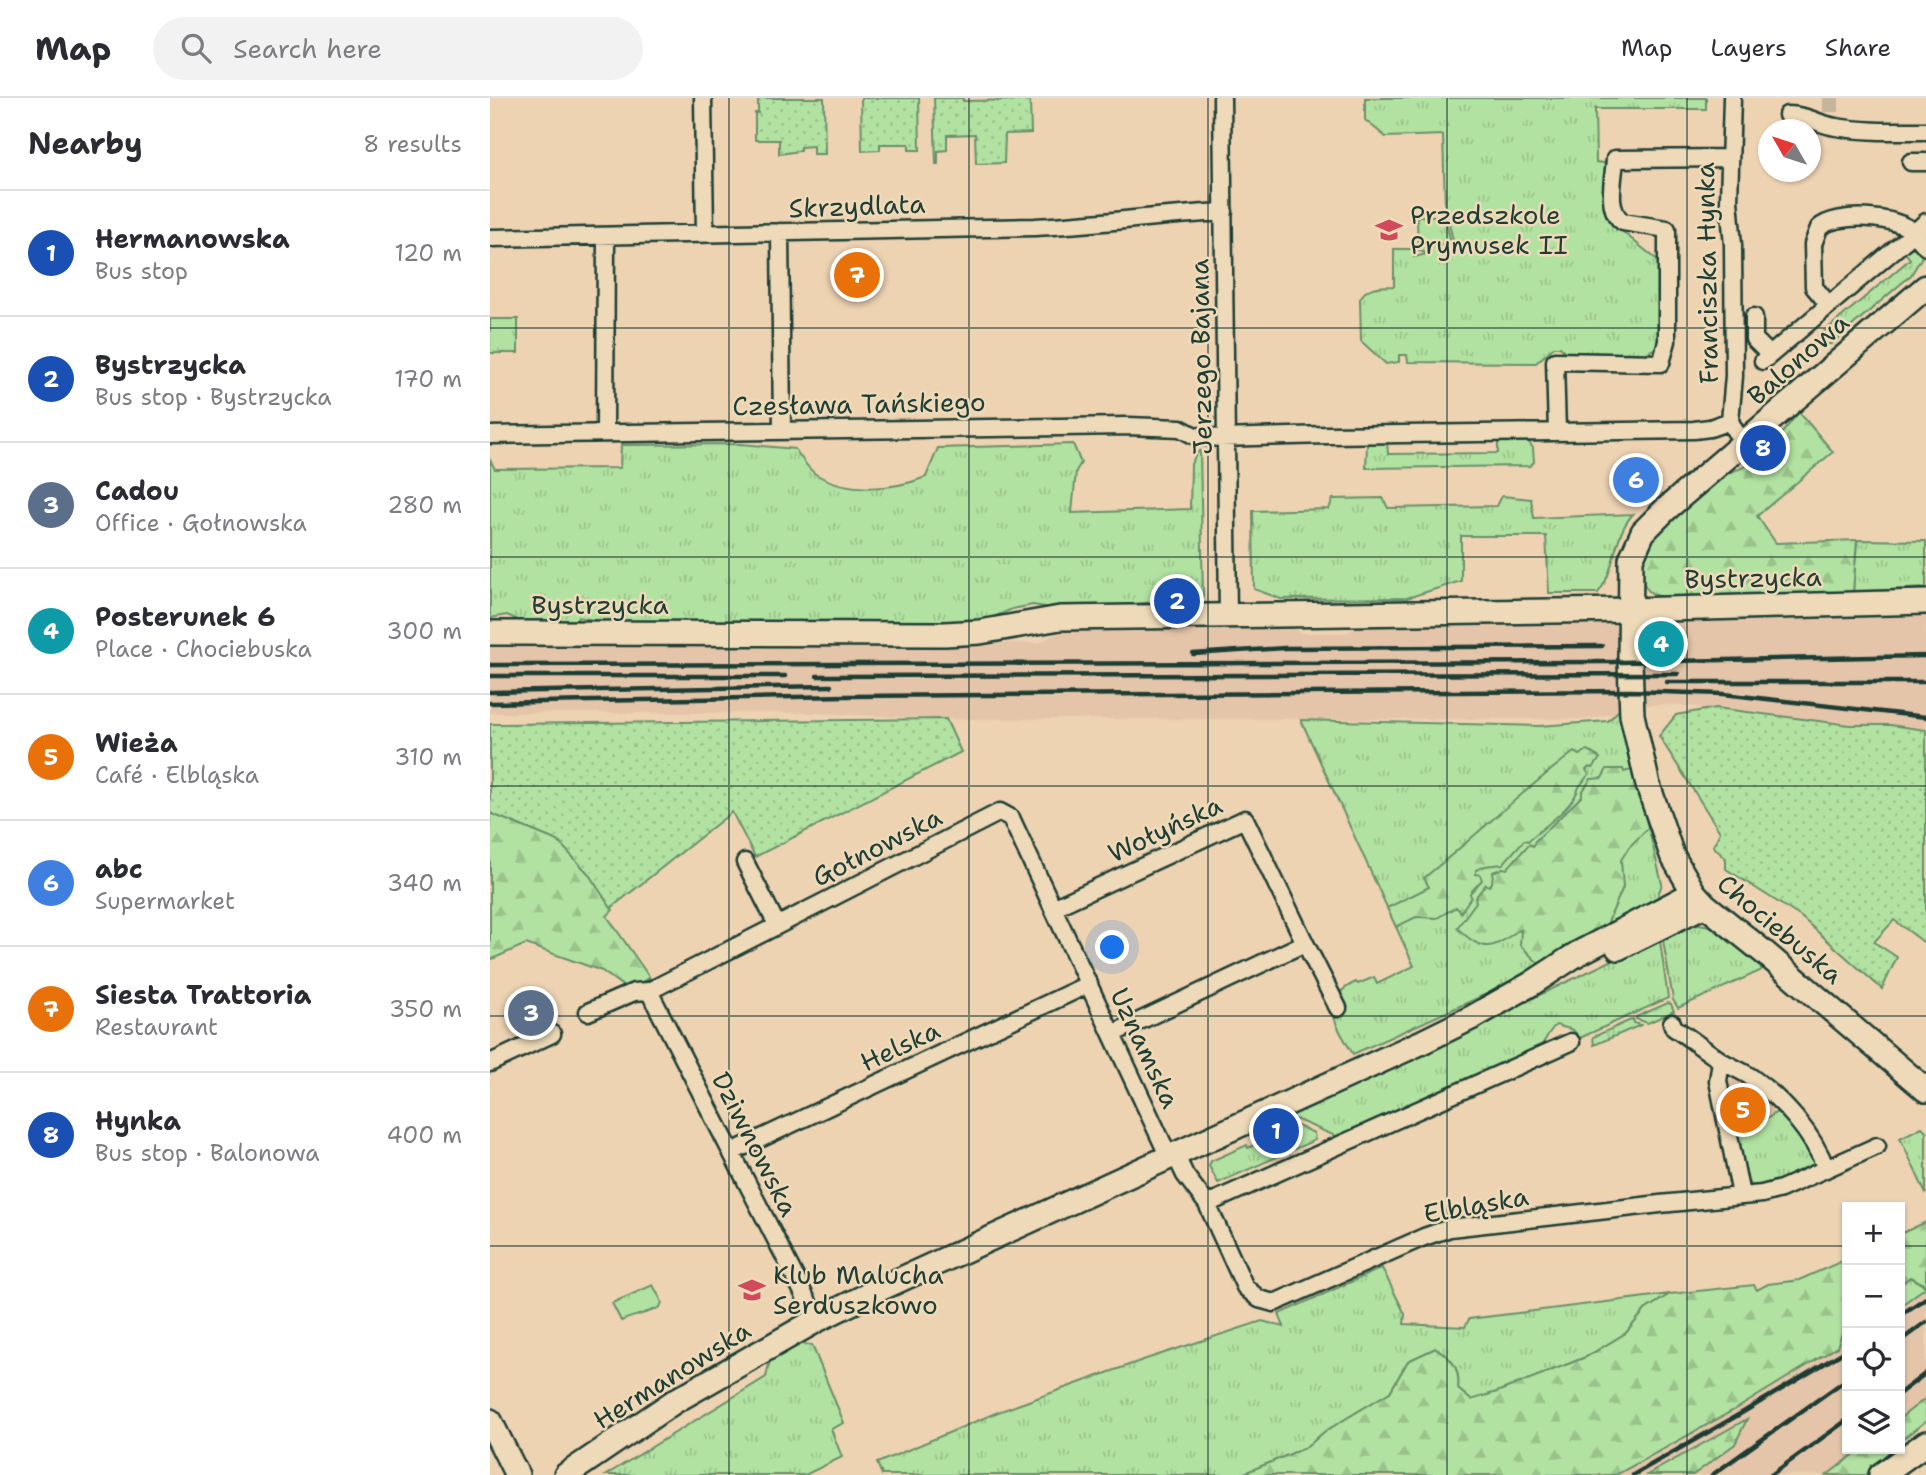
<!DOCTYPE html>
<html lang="en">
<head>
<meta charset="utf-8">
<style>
	:root { --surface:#fff; --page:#f2f2f3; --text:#2b2b33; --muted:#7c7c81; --line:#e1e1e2; --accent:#d93025 }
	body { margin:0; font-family:"Shantell Sans",sans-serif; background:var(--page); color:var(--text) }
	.controls { position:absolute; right:21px; bottom:21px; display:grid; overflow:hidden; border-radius:0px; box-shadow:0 2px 5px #0004 }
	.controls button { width:63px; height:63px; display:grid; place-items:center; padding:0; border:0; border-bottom:2px solid var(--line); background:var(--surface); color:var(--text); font:35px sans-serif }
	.compass { position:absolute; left:1268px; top:21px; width:63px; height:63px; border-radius:50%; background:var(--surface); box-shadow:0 2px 5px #0004; rotate:309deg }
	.you { position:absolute; left:623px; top:850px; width:24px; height:24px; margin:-18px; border:5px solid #fff; border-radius:50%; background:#1a73e8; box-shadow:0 0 0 10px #1a73e833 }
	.badge { display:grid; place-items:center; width:46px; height:46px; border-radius:50%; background:var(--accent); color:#fff; font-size:23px; font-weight:700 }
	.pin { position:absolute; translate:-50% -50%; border:4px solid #fff; box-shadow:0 2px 7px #0006 }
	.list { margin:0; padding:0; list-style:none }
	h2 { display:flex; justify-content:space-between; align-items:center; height:91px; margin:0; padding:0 28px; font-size:30px }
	h2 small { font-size:23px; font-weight:400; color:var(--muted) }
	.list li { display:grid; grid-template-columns:46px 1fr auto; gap:21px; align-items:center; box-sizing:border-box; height:126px; padding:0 28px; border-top:2px solid var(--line) }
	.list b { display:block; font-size:26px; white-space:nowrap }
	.list p { margin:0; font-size:23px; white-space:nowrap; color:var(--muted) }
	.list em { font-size:23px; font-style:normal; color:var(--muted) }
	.icon { flex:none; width:38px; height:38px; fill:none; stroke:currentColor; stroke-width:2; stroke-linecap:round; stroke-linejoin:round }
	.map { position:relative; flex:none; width:1436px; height:1377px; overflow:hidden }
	header { display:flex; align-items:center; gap:42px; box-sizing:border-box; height:98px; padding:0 35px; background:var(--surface); border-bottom:2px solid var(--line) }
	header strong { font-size:33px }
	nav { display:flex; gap:38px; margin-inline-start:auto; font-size:24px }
	.search { width:490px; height:63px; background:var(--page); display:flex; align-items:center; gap:18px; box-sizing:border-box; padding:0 24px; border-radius:38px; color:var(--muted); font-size:26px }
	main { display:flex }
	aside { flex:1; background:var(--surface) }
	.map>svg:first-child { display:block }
	.built { fill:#e5c5a9 }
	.grass { fill:url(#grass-tufts); stroke:#68906a; stroke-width:2 }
	.forest { fill:url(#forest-firs); stroke:#68906a; stroke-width:2 }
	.garden { fill:url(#garden-dots); stroke:#68906a; stroke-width:2 }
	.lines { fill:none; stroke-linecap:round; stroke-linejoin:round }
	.street-tunnel { stroke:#c5b59a; stroke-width:16; stroke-dasharray:16 8; stroke-linecap:butt }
	.street-casing { stroke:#1f3d34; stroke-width:21 }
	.secondary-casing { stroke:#1f3d34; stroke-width:28 }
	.street { stroke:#eedab8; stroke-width:16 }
	.secondary { stroke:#eedab8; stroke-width:23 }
	.rail { stroke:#1f3d34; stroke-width:4.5 }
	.grid { fill:none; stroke:#1f3d34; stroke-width:2; stroke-opacity:0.55 }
	.labels { text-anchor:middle; stroke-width:5; stroke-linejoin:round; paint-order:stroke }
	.street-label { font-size:26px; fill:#1f3d34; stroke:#eedab8 }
	.poi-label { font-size:26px; fill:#1f3d34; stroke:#eedab8; text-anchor:start }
</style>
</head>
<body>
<header>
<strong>Map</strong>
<div class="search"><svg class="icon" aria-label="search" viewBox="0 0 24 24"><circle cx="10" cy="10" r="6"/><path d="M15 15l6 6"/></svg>Search here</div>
<nav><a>Map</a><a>Layers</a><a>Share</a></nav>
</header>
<main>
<aside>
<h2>Nearby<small>8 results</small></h2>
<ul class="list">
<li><span class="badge" style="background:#1a4fb4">1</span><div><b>Hermanowska</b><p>Bus stop</p></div><em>120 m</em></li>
<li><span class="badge" style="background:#1a4fb4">2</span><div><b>Bystrzycka</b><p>Bus stop · Bystrzycka</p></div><em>170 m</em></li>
<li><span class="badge" style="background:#5c6f8a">3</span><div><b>Cadou</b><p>Office · Gołnowska</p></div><em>280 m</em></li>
<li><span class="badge" style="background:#0f9aa8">4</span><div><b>Posterunek 6</b><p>Place · Chociebuska</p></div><em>300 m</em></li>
<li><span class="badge" style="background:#e8710a">5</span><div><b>Wieża</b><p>Café · Elbląska</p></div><em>310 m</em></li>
<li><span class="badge" style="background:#3f7fe0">6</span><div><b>abc</b><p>Supermarket</p></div><em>340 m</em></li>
<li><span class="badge" style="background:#e8710a">7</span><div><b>Siesta Trattoria</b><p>Restaurant</p></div><em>350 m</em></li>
<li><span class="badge" style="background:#1a4fb4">8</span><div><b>Hynka</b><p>Bus stop · Balonowa</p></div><em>400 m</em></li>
</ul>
</aside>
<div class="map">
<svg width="1436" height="1377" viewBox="0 0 1436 1377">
	<defs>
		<pattern id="grass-tufts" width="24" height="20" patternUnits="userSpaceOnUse" patternTransform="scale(1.75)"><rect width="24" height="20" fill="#b2e2a1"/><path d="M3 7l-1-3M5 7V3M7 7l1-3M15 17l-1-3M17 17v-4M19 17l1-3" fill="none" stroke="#99c38b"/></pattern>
		<pattern id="forest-firs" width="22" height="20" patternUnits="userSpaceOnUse" patternTransform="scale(1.75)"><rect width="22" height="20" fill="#b2e2a1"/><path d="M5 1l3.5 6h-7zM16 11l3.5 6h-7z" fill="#99c38b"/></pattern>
		<pattern id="garden-dots" width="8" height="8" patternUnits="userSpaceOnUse" patternTransform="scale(1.75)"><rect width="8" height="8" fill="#b2e2a1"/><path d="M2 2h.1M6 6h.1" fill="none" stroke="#99c38b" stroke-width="1.8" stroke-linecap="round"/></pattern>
	</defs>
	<rect width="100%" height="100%" fill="#eed3b3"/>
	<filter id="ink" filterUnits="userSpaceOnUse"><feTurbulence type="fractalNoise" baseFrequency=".0143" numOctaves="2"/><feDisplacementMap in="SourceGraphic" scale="14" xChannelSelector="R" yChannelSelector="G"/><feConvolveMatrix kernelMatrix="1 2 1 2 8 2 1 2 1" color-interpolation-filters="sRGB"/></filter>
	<g filter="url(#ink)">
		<path class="built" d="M1436,511V639L1189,607H1159L1100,621H456L324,615H0V547L548,545L581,528L797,527L812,535H856L876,525H1090L1159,530V545L1172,538L1178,528L1250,519Z
			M1242,978H1248L1290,1012L1263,1030L1244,1036L1235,987Z
			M1436,1189V1320L1410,1339V1208Z
			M1357,1243V1351H1393L1356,1377H1126L1246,1311Z"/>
		<path class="grass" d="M875,0H1216V11H1105L1106,64L1114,65L1119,70L1118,122L1171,165V240L1167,249L1155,256L1079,258L1070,249H1064L1046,265L918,264L917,257H909V264L896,266L871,243L870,201C877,187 890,189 904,188V151H923L924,159L937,156L928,152L927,118H947L956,124L961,146H942L940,151L943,148L964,147L955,108L953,37L896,39L875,22Z
			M1420,149L1428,151L1433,157L1421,177L1341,246H1335L1329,238L1420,161L1413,152Z
			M0,221H28V255H0Z
			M1008,342L1038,343L1043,350L1044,364L1040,368L876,370L877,347L880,344H897L898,356L1008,355Z
			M251,346L305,351C311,359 318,372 327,377C359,395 403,392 436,379L448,350L583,346L591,365L586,373L582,415L700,411L701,366L707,355L710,353L713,500L573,512L543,507L522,511L490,525L131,527L88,519L86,523L35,525L17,517L0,520V362L5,371L130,370L131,347Z
			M1012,398L1041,401L1044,420L1143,416C1122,439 1127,471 1108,495H1059L1056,438H971V483L917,500L791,501L764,491L763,413L839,411L843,401L893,400L898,410L1007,408Z
			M1367,442L1436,443V490L1363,494Z
			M1130,611L1172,786L1167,800L1001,894L863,956C846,927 827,902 866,884L868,886L884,879L887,886L924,868L811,622L1049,628L1118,623Z
			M1209,826L1225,829L1274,869L1270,873L1188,910L1183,902L1173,842C1179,830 1197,827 1209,826Z
			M1167,841L1170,843L1178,900L1092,939L1090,940L1083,932L1066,927C1058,933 1055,945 1048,952L850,1040L800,1019L825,1001L955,942Z
			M1178,905L1181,906L1184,913L1158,925L1146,921V919Z
			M1143,921L1144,925L1151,927L1104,947L1103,939Z
			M1290,1012L1326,1058L1325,1068L1273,1092C1246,1085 1249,1061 1244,1036L1263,1030Z
			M803,1026L824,1035L825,1042L728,1085L719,1068L721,1063L757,1047L758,1050L774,1043L773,1040Z
			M1432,1029L1436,1033V1096L1410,1040Z
			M892,1170L915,1216L914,1226L975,1229L979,1221L1180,1196L1155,1212L1136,1235L1096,1259L1007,1294L981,1302L968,1291C970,1270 963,1261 946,1250L918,1263L900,1294L834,1334L817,1349L750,1377H392L387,1365L508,1314L653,1262L772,1223L794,1229L789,1216Z
			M1420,1179L1436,1189L1410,1208V1187Z
			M163,1187L172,1204L170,1209C157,1216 144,1217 131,1223L122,1205Z
			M309,1246L322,1247L354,1325L341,1331L352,1359L315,1377H116L276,1279L280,1262Z"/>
		<path class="forest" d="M1309,314L1343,354L1267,418L1286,445L1367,442L1363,494L1192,500C1172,499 1154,501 1152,476C1151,465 1153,450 1159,440C1163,435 1170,430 1175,425C1194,408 1211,391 1233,378C1241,373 1250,372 1257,367L1260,370C1279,354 1293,333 1309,314Z
			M1097,652L1110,660L1103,670L1099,669L1096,672L1099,676L1089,689C1083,710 1054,728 1038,743L1034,742L1013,766L995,768L986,772V776L990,777L992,782L980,795L981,799L971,814L966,809L947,820L926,819L906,829L897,810L939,789L934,780C985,739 1032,693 1084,654L1090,657Z
			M1117,671H1133L1134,674L1141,672L1145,675L1158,730L1139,749L1131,762L1133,789L1116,829L1049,866L1030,847L1031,832L1027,833C1000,853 993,854 967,830L986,804L985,800L996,786L999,788L1002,785L1003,774L1013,770L1017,771L1039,746L1043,748L1045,743L1092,698V694L1101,681L1112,680Z
			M0,715L68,743L98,775L123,812L117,818L160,880L137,891L112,873L36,846L0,862Z
			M1436,1124V1187L1420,1179L1410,1187V1136Z
			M1357,1161V1222L1347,1249L1246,1311L1126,1377H750L817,1349L834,1334L900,1294L918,1263L946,1250C963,1261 970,1271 968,1291L981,1302L1007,1294L1096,1259L1136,1235L1155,1212L1180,1196L1264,1187L1267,1192L1278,1186L1309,1182Z
			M1436,1300V1323L1410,1343V1320Z
			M1257,1321L1245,1346L1203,1377H1157Z
			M1371,1351H1402L1376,1377H1337Z"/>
		<path class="garden" d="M268,0H334L335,56H323V48L310,49V53L289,56V42H265V15H268Z
			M371,0H429L430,52H419V46H390V52L372,53Z
			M444,0H473V3L540,2L541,35L515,36L514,65L486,66L485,36L457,37V52L448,53V66H446Z
			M1226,610L1360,627H1400L1436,632V846L1404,822L1384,844L1407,859L1392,891L1311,819L1236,771V761L1223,748L1230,734L1169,638L1186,617Z
			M456,621L471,654L265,759L242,714L121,810L98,775L68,743L0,715V626Z"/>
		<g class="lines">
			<path class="street-tunnel" d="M1341,14V0"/>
			<defs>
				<path id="street" d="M213,0L215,136
					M732,0L738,517
					M1242,0L1239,103L1243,147L1244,278L1240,323L1245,333L1255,344
					M1297,17C1318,17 1327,26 1346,29C1375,34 1406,33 1436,33
					M1421,64H1436
					M1436,124L1424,135L1436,149
					M290,134L292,333
					M0,140L545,129C608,126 671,117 734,114
					M1264,219V241L1280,257
					M1273,263L1424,135C1408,117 1346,114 1329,130L1323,146L1324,189L1339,207
					M1067,334L1065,263L1171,265L1177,243V131L1133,124C1115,112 1124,80 1125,61L1240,60
					M115,335L116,138
					M0,337L638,328L690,330L705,338L730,340L839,337L1204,332L1220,330L1240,323
					M255,764L287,827
					M563,810L755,721L815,845L622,936
					M815,845L848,910
					M159,893L327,1222
					M98,914L144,894L159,893L510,714L521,720L679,1059
					M1182,925L1184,930C1200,940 1216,953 1233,964C1242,969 1252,973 1261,979C1292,1001 1323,1035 1336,1071
					M1231,963L1228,983L1251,1097
					M0,965L62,936
					M242,1054L599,886
					M685,1056L695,1077L717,1106L755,1189L769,1201L784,1205L934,1139L960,1130L1170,1106L1272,1096L1291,1091L1387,1048
					M717,1106L1081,944"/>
				<path id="secondary" d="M1436,189L1175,412L1153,434L1141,461L1140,563L1142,617L1158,687L1182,757L1204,795L1215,807L1276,856L1436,992
					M0,535L455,536L490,534L570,520L1140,512L1436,504
					M1128,850L1215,807
					M0,1323L27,1377
					M76,1377L185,1303L327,1222L394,1189L930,945L983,919L1041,886L1087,856L1204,795
					M1391,1377L1436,1345"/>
			</defs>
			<use href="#street" class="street-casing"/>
			<use href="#secondary" class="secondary-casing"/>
			<use href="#street" class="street"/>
			<use href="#secondary" class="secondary"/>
			<path class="rail" d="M703,556L795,550L1112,548
				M0,567L1131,564L1436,558
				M0,578H295
				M327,578L1188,576
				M1177,584H1436
				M0,594L341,588
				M0,605L356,598L1141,593L1233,596L1436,619
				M1410,1217L1436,1200
				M1410,1243L1436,1224
				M1410,1295L1436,1275
				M1143,1377L1250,1316L1357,1252
				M1222,1377L1357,1281
				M1281,1377L1357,1322"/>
		</g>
	</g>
	<path class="grid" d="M239,0V1377M479,0V1377M718,0V1377M957,0V1377M1197,0V1377M0,230H1436M0,459H1436M0,688H1436M0,918H1436M0,1148H1357M1410,1148H1436"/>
	<defs>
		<symbol id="school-bare" viewBox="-9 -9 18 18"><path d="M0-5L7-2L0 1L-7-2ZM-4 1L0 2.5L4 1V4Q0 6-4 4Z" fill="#d1495b" stroke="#eedab8" stroke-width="2.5" paint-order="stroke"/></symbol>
	</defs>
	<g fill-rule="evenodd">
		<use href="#school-bare" x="880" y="113" width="38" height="38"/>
		<use href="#school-bare" x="243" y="1173" width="38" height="38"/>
	</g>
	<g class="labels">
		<g class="street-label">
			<text transform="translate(367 108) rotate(-2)" y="9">Skrzydlata</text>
			<text transform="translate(1217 175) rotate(-91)" y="9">Franciszka Hynka</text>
			<text transform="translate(711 259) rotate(-91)" y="9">Jerzego Bajana</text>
			<text transform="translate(1308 261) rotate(-41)" y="9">Balonowa</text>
			<text transform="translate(369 306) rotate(-1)" y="9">Czesława Tańskiego</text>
			<text transform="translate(1263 480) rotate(-1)" y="9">Bystrzycka</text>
			<text x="110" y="516">Bystrzycka</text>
			<text transform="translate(675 731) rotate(-25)" y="9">Wołyńska</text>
			<text transform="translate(387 749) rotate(-27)" y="9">Gołnowska</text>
			<text transform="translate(1290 831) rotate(40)" y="9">Chociebuska</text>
			<text transform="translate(410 948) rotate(-25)" y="9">Helska</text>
			<text transform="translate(655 950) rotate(65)" y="9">Uznamska</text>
			<text transform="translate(265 1046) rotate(63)" y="9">Dziwnowska</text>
			<text transform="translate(986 1107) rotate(-10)" y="9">Elbląska</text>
			<text transform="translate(182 1277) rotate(-32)" y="9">Hermanowska</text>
		</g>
		<g class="poi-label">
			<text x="920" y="126">Przedszkole<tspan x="920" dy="30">Prymusek II</tspan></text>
			<text x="283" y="1186">Klub Malucha<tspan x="283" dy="30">Serduszkowo</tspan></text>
		</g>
	</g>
</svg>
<div class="controls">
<button>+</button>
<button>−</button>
<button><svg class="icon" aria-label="locate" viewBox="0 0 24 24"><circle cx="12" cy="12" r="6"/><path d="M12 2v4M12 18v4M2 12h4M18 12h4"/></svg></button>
<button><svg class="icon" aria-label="layers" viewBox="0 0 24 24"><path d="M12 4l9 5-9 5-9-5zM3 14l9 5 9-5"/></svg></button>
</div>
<svg class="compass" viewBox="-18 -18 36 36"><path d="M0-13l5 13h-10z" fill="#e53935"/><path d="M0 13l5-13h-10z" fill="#7c7c81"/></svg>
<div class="you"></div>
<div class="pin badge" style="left:786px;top:1033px;background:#1a4fb4">1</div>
<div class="pin badge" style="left:687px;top:503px;background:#1a4fb4">2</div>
<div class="pin badge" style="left:41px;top:915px;background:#5c6f8a">3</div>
<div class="pin badge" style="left:1171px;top:546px;background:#0f9aa8">4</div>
<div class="pin badge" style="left:1253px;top:1012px;background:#e8710a">5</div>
<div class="pin badge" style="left:1146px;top:382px;background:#3f7fe0">6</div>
<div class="pin badge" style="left:367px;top:177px;background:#e8710a">7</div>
<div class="pin badge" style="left:1273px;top:350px;background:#1a4fb4">8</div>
</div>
</main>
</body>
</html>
